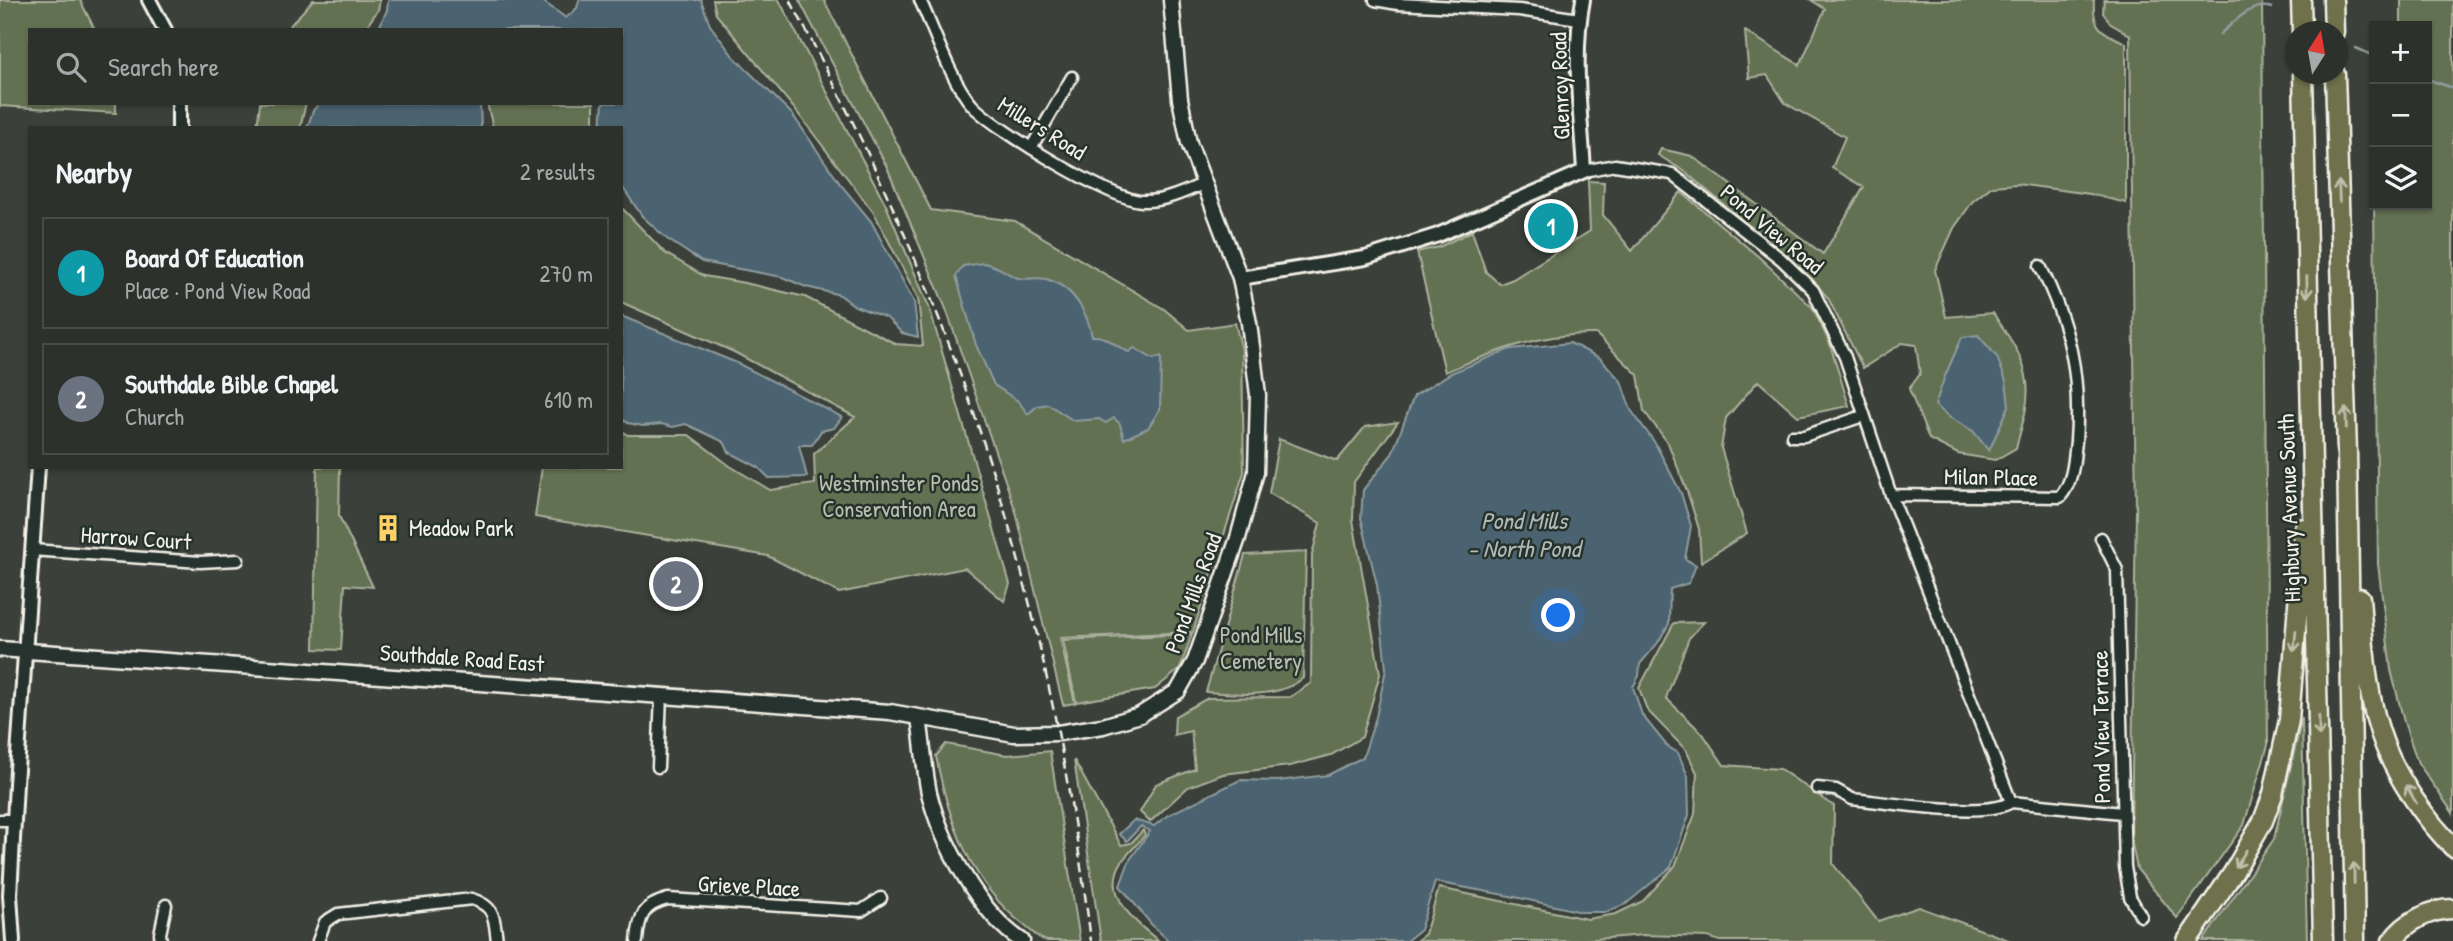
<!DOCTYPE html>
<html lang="en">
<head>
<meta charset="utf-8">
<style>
	:root { --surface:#2c312c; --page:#383d38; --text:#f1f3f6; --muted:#a6a9a9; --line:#484c48; --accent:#ffd166 }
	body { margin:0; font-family:"Patrick Hand",sans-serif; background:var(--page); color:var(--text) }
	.controls { position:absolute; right:21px; top:21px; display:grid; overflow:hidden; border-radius:0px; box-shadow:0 2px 5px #0004 }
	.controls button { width:63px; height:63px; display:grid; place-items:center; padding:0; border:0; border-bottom:2px solid var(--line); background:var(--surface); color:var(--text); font:35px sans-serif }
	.compass { position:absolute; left:2285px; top:21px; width:63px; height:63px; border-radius:50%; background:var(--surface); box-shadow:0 2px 5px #0004; rotate:11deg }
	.you { position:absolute; left:1559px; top:616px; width:24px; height:24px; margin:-18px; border:5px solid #fff; border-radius:50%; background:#1a73e8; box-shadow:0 0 0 10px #1a73e833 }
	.badge { display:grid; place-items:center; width:46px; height:46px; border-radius:50%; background:var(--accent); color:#fff; font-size:23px; font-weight:700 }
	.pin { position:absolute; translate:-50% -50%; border:4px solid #fff; box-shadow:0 2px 7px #0006 }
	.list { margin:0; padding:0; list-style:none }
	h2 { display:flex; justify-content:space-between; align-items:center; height:91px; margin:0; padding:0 28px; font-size:30px }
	h2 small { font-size:23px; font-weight:400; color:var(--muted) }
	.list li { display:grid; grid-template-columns:46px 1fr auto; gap:21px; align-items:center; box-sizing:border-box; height:112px; margin:0 14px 14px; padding:0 14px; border:2px solid var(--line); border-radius:0px }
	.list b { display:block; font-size:26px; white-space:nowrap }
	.list p { margin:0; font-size:23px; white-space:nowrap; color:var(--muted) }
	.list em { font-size:23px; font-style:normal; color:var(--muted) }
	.icon { flex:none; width:38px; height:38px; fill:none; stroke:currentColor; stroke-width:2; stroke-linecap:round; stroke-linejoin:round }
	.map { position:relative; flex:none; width:2453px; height:941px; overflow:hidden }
	.search { position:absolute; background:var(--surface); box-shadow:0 2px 5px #0004; left:28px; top:28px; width:595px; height:77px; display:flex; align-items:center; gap:18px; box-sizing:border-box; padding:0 24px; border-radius:0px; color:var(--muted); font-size:26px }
	.panel { position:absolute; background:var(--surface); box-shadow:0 2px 5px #0004; left:28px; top:126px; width:595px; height:343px; border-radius:0px }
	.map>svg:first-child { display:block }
	.green { fill:#637152; stroke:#acb19d; stroke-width:2 }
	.water { fill:#4b636f; stroke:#8f9c9f; stroke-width:2 }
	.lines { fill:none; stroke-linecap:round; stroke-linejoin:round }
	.stream { stroke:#8f9c9f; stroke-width:2.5 }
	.minor-casing { stroke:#f4f1e8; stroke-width:15 }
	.tertiary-casing { stroke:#f4f1e8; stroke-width:18 }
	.secondary-casing { stroke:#f4f1e8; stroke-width:19 }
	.motorway-casing { stroke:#f4f1e8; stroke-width:23 }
	.minor { stroke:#26332d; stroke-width:10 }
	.tertiary { stroke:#26332d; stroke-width:12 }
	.secondary { stroke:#26332d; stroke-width:14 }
	.motorway { stroke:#6e714b; stroke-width:18 }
	.rail { stroke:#f4f1e8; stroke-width:2.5; stroke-dasharray:10 5; stroke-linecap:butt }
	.oneway { stroke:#bebea9 }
	.labels { text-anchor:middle; stroke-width:5; stroke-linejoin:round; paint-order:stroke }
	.street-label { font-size:23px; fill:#f4f1e8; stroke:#26332d }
	.park-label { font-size:23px; fill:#babeac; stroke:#26332d }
	.poi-label { font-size:23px; fill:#f4f1e8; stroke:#26332d; text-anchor:start }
	.water-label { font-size:24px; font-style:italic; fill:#b0b8b8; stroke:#26332d }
</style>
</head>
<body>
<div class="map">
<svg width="2453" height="941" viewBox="0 0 2453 941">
	<rect width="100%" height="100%" fill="#3b413a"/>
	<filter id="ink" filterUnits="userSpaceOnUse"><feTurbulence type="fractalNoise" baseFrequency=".0143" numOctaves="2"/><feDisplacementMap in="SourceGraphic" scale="14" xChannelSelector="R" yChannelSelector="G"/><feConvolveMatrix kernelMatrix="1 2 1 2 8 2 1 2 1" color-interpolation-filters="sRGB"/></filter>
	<g filter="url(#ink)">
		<path class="green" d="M0,0H80L95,30H30V103H116V113L0,106Z
			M313,0H380L378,10L364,30H286Z
			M713,0H779L886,205L929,307L1010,584L1004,601L965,568L839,593L768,556L535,517L542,467H621V430L628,435H689L730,466L770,490L815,484L814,454L855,417L734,352L621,302V207L665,253L704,276L745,283L805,297L896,344L923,346L918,298L874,213L793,107L716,14Z
			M799,0H824L931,210L1015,221L1164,309L1189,330L1235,323L1242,350L1244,472L1193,632L1060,638L1075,703L1063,705L1016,512L946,309L887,167Z
			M1811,0H2094C2092,29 2102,32 2126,43V203L2090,194L2017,184L1992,186L1973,201L1954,228L1935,270L1946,317L1993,313C2007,334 2024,356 2027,382C2030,403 2021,428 2016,448L1995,460L1958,454L1929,439L1909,389L1920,374L1916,345L1902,343L1863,368L1828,298L1811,278L1684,171L1658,155L1661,149L1692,156L1823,254L1864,187L1832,168L1845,137L1785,103L1767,75L1749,78L1745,31L1800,65L1825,9Z
			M2104,0H2262L2268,745L2244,825L2177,918L2137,869L2131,839L2136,511L2130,35L2111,24L2103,13Z
			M2401,0H2453V813L2418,763L2404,722L2391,670L2378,564L2374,205H2427V26H2401Z
			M260,103H306L300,128H257Z
			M487,103H594V128H493Z
			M1588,181L1604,182L1603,215L1632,251L1681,192L1759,257L1813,308L1830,344L1849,406L1798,416L1758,381L1726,418L1721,448L1747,533L1701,562L1699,529L1687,491L1668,443L1644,411L1638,375L1596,334C1541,333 1495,351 1445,372L1417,252L1439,247L1472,231L1486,272L1500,284L1513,279L1590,231Z
			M1398,422L1354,482L1353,520L1380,674L1362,737L1331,755L1290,766L1223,774L1188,787L1150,822L1140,812L1156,784L1195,769L1191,731L1174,735L1175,716L1208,698L1290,697L1311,683L1312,555L1320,523L1269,493L1279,439L1337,461L1365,427Z
			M317,467H340L339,516L373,587L345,585L341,650L314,649Z
			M1306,552L1303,678C1279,699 1236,694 1206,692L1245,555Z
			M1704,622L1689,638L1666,698L1703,734L1724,765L1780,769L1834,806L1833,864L1878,921L1919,907L2011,941H1720L1707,937L1644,935L1572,941H1416L1425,934L1439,888L1587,919L1616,914L1643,901L1675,866L1695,814L1697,773L1686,750L1647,710L1639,688L1674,623Z
			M1192,634L1180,669L1155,689L1076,702L1063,640Z
			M2302,718L2307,941H2203L2274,839Z
			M946,744L1007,755L1050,751L1080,941C1070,941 1057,941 1047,941C1040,940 1031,931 1025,926C971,885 948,820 936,756Z
			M1074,760L1121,845L1131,843L1143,830L1145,835C1138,844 1129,852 1123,860C1100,893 1135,923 1159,941H1101Z"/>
		<path class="water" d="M388,0H541L566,18L577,8L579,0H701L710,25L733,56L792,114L841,185L871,221L914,302L918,337L902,333L887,318L855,306L840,295L806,287L782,277L702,262L667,239L642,216L621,185V128H601L603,103H621V30H378L387,10Z
			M319,103H480L481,128H307L313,111Z
			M983,263C1002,266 1003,273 1018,278C1027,280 1037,277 1046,279C1073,286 1087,312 1092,336C1109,335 1115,347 1129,352L1134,348L1153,359L1161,357L1160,409L1148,428L1124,439L1120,424L1114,418L1106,423L1099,419L1074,421L1048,404L1037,406L1028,414L1018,401L994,385L976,345L956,276L963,266Z
			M621,316L737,363L842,417L834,428L821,431L812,445H799L807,477L769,478L758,467L729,452L724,442L686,424L673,427L661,424L643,426L628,423L621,418Z
			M1978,335L1997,357L2006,381L2009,406L1989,451L1973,431L1949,417L1935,405L1945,376L1962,337Z
			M1570,343L1600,358L1621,381L1631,410L1655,443L1681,493L1691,526L1685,559L1696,565L1689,583L1670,589L1669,624L1657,644L1640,664L1639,676L1633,687L1642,715L1667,746L1678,753L1688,776L1689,815L1671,867L1626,904L1606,912H1582L1515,897L1435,882L1420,930L1406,941H1169L1151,924L1120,886L1129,861L1150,831L1141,826L1127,841L1119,834L1134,820L1154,826L1168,815L1240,780L1278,781L1328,775L1363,757L1376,717L1386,669L1377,585L1361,518L1363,490L1392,454L1414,396L1451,373L1510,349Z"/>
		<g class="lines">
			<path class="stream" d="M2220,34C2234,23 2251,1 2272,8
				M2356,48L2374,56
				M2427,79L2453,88"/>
			<defs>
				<path id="minor" d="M920,0C934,30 951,81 972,105C994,129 1111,200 1142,201C1164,202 1184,192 1203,184
					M1375,0L1398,4L1519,10L1579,19
					M1031,148L1072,77
					M1584,171L1615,165L1672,174L1781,259L1813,290L1845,357L1891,495L2011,802L2122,813
					M1792,436H1804L1863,416
					M1891,495L2060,497C2073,483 2074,460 2076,441C2081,375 2070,326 2040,266
					M2101,538L2117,570L2125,867L2130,897L2141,916
					M32,550L200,562L238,560
					M658,767L661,695
					M1817,788L1836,790L1852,799C1885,802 1986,819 2011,802
					M0,820H14
					M161,941L160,934L166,905
					M318,941L325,922L338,914L472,899C496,907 494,918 497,941
					M637,941C639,916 643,905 668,899L861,911L881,898"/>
				<path id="tertiary" d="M149,0L165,30
					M179,128V103
					M1240,278L1365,258L1438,235L1584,171C1581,115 1572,56 1583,0
					M13,941L10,895L16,784L38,467"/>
				<path id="secondary" d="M0,649L890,712L1014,734L1058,733L1103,726L1140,715L1178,691L1195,661L1238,538L1256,472L1258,395L1249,323L1240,278L1189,143L1180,99L1171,0
					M919,718C923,743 924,769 929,793C941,842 979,913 1022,941"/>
				<path id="motorway" d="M2301,0L2302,32
					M2333,0L2334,32
					M2303,74L2323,941
					M2335,74L2347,452L2355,941
					M2360,598C2364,647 2366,699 2385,746C2398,780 2427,821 2453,847
					M2187,941L2233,873L2263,821L2273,794L2289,720L2304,528
					M2392,941C2405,922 2430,909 2453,909"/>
			</defs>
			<use href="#minor" class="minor-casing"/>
			<use href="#tertiary" class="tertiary-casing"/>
			<use href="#secondary" class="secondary-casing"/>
			<use href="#motorway" class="motorway-casing"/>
			<use href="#minor" class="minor"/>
			<use href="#tertiary" class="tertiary"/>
			<use href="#secondary" class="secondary"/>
			<use href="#motorway" class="motorway"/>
			<path class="rail" d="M790,0C846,104 897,210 940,321C1018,519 1065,730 1091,941"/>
		</g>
		<defs><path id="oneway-shaft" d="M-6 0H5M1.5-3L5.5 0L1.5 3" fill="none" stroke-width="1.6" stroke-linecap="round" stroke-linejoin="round" transform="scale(1.75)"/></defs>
		<g class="oneway">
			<use href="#oneway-shaft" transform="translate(2339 191) rotate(-92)"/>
			<use href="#oneway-shaft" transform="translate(2307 287) rotate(89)"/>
			<use href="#oneway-shaft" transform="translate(2346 418) rotate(-92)"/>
			<use href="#oneway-shaft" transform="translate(2295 641) rotate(95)"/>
			<use href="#oneway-shaft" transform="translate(2319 726) rotate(89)"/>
			<use href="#oneway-shaft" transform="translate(2411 794) rotate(-120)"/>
			<use href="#oneway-shaft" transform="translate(2241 859) rotate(120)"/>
			<use href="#oneway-shaft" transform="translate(2354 873) rotate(-91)"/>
		</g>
	</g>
	<defs>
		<symbol id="building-bare" viewBox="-9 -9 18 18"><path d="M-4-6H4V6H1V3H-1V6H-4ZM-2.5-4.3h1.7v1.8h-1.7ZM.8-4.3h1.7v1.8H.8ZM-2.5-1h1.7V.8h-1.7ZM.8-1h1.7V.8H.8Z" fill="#ffd166" stroke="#26332d" stroke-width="2.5" paint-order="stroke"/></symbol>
	</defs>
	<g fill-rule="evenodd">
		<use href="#building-bare" x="369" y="509" width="38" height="38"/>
	</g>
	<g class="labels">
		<g class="street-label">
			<text transform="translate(1560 86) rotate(-92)" y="8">Glenroy Road</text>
			<text transform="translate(1042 128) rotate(32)" y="8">Millers Road</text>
			<text transform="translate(1772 229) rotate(40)" y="8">Pond View Road</text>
			<text transform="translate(1991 477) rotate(1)" y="8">Milan Place</text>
			<text transform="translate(2289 508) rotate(-92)" y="8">Highbury Avenue South</text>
			<text transform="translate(136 538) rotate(4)" y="8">Harrow Court</text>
			<text transform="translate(1193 593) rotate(-70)" y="8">Pond Mills Road</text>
			<text transform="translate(462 658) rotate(4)" y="8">Southdale Road East</text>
			<text transform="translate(2101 727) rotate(-91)" y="8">Pond View Terrace</text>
			<text transform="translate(749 886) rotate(3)" y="8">Grieve Place</text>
		</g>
		<g class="park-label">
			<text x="899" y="491">Westminster Ponds<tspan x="899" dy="26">Conservation Area</tspan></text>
			<text x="1261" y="643">Pond Mills<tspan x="1261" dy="26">Cemetery</tspan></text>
		</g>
		<g class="poi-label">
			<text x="409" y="536">Meadow Park</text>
		</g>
		<g class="water-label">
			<text x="1524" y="529">Pond Mills<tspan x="1524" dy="28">- North Pond</tspan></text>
		</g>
	</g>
</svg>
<div class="controls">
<button>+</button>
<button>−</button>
<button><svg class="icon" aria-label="layers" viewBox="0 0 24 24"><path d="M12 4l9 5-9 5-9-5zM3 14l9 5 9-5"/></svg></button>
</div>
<svg class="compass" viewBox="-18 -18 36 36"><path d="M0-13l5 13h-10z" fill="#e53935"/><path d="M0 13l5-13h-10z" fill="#a6a9a9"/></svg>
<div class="you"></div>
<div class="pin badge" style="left:1551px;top:226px;background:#0f9aa8">1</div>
<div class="pin badge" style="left:676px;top:584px;background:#6b7280">2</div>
<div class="search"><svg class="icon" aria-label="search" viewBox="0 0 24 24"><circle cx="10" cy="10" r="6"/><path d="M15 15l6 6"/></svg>Search here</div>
<section class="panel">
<h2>Nearby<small>2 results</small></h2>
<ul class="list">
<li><span class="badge" style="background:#0f9aa8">1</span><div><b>Board Of Education</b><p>Place · Pond View Road</p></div><em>270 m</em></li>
<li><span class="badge" style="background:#6b7280">2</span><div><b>Southdale Bible Chapel</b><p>Church</p></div><em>610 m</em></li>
</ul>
</section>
</div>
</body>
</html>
